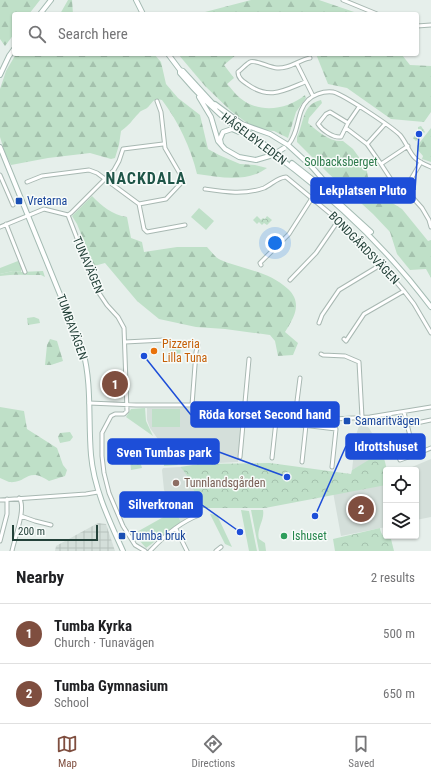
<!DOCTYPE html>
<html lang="en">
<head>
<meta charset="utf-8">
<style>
	:root { --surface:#fff; --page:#f2f2f2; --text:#202124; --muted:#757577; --line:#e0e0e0; --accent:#7f4e3f }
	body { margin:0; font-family:"Roboto Condensed",sans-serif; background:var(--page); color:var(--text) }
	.controls { position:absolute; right:12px; bottom:12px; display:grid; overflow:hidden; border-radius:4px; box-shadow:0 1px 3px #0004 }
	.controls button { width:36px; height:36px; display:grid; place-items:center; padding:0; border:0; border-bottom:1px solid var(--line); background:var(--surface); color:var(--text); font:20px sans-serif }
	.scale { position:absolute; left:12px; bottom:10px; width:86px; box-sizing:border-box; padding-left:4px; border:2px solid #24423a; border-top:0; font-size:11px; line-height:14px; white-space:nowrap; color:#24423a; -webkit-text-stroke:3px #f7fbf9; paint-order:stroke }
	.you { position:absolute; left:275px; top:243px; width:14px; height:14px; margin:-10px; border:3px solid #fff; border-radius:50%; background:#1a73e8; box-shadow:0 0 0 6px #1a73e833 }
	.badge { display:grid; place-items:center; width:26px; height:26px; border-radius:50%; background:var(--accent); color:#fff; font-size:13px; font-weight:700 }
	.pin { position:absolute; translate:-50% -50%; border:2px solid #fff; box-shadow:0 1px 4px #0006 }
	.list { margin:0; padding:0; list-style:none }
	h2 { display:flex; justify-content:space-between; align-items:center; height:52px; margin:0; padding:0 16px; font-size:17px }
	h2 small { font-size:13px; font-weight:400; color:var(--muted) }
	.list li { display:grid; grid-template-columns:26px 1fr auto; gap:12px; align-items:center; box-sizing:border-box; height:60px; padding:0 16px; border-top:1px solid var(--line) }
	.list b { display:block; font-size:15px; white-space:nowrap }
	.list p { margin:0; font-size:13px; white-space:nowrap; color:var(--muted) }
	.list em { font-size:13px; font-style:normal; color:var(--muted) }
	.icon { flex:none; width:22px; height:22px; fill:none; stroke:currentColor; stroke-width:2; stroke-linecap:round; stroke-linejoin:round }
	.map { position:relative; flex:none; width:431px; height:551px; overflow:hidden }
	.search { position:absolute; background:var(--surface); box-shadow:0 1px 3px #0004; left:12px; right:12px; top:12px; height:44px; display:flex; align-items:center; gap:10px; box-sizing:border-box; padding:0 14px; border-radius:4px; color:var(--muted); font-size:15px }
	.sheet { height:172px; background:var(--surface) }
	nav { display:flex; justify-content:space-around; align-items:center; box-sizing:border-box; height:56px; border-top:1px solid var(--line); background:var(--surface); font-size:11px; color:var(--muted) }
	nav a { display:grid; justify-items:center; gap:2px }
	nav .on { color:var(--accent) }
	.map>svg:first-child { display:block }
	.built { fill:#d4dfda }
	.industrial { fill:url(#industrial-grid) }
	.grass { fill:#bfe0c8 }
	.forest { fill:url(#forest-firs) }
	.park { fill:url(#park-crowns) }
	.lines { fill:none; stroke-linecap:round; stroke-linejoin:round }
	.street-casing { stroke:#a8b8b2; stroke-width:5 }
	.secondary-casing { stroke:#a4bbb3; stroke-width:6 }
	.street { stroke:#fff; stroke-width:3 }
	.secondary { stroke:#fff; stroke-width:4 }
	.secondary-bridge-casing { stroke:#a4bbb3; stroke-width:6; stroke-linecap:butt }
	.secondary-bridge { stroke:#fff; stroke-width:4 }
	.transit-dot { fill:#1a4fb4; stroke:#f7fbf9; stroke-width:1.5 }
	.food-dot { fill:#e8710a; stroke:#f7fbf9; stroke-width:1.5 }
	.education-dot { fill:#8d6e63; stroke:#f7fbf9; stroke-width:1.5 }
	.leisure-dot { fill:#2e9e5b; stroke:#f7fbf9; stroke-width:1.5 }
	.labels { text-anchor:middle; stroke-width:3; stroke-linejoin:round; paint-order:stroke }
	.street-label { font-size:12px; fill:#24423a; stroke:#f7fbf9 }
	.park-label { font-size:12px; fill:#2d7a4b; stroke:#f7fbf9 }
	.transit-label { font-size:12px; fill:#164399; stroke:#f7fbf9; text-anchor:start }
	.food-label { font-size:12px; fill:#c56008; stroke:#f7fbf9; text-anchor:start }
	.education-label { font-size:12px; fill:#785e54; stroke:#f7fbf9; text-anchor:start }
	.leisure-label { font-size:12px; fill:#27864d; stroke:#f7fbf9; text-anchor:start }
	.district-label { font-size:16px; font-weight:bold; letter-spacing:1px; fill:#1f5548; stroke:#f7fbf9 }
	.leader { fill:none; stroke:#1d4ed8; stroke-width:1.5 }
	.callout-dot { fill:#1d4ed8; stroke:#f7fbf9; stroke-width:1.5 }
	.callout { fill:#1d4ed8; stroke:#1d4ed8; stroke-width:1.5 }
	.callout-label { font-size:13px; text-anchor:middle; font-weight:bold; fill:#fff }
</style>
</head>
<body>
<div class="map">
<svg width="431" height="551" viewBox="0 0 431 551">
	<defs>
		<pattern id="industrial-grid" width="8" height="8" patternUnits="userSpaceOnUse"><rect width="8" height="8" fill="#d4dfda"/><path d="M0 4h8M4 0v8" fill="none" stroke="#b6c1bc"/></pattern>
		<pattern id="forest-firs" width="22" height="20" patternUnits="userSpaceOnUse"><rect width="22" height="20" fill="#bfe0c8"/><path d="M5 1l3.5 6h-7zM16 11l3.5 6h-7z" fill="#a4c1ad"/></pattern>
		<pattern id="park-crowns" width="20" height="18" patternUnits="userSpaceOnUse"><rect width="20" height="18" fill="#bfe0c8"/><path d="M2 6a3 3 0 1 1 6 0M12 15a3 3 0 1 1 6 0" fill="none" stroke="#a4c1ad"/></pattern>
	</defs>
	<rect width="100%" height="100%" fill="#e6efeb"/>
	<path class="built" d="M147,408H195L240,413L242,415L238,462L181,465L160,442L150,428L147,420Z
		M360,423L369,428L382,450L367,462L352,470L356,435Z
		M431,459V517L416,520V470L404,469L412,467Z
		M180,467L186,473L193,486L199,508L181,522L164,490L162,470L163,468Z
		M386,484V527L341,536L333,492Z"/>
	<path class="industrial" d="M98,523L106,524L115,551H55L56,546Z"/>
	<path class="grass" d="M199,208L214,221L206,230L191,217Z
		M18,261L21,266V272L13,271L0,274V268Z
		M145,408L146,421L153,436L126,417L131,409Z
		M152,409H180V427H152Z
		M162,447L178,465L164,466Z
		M173,507L181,522L146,548L139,540L135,533L167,515Z
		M241,510L249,511L257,551H249Z
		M251,510H263C265,520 256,529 259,539L265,543L266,551H259Z
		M210,514L217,515L232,547L225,544Z"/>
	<path class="forest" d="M0,0H40L29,14H14V34L5,46L0,39Z
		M68,0H72L73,14H60Z
		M251,0H319L360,14H202L205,12Z
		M16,54H154L161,62L166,84L178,98L200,115L208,149L219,155L240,164L255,165L267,168C246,183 221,177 197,174C191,148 178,121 162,100C152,98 153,103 147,108C144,110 141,110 139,113C131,121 131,124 121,131L119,145L115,158L111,159L90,153L48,158L11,165L5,153L0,137V89L6,71Z
		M178,54H237L224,65L234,78L227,84C231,88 235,94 240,98C259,114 287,110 305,95L306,98L296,112L288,138L274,131L263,130L247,123L231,111L205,86Z
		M316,54H399L402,55L410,65L431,66V112L424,122L391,119L347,88L328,84Z
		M321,100L322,103L309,118L308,123C319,132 329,142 343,141L353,149L366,167L369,182L373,191L402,209L428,241L431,240V278L426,269L410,270L397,254L390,232L373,214L329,174L297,142V137C304,123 302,104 321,100Z
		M431,128V162L422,159L423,156L417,149V146Z
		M92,196C102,206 112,215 127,217L131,238L142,242L144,252L177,247H207C210,250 213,254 216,257C221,261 229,263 235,265C254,271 273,275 288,289C303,303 294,318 285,332L298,343L293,355L278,356L275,341L270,335L225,329L196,327L159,319L137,301L105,263L94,266L77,224L72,216Z
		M13,271L21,272L43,271L45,277L41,275C27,275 13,274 0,276V274Z
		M34,317L39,319L40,323L28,325L27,318Z
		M50,339L57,341L63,361L51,365H45L47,345Z
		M0,407L24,411L27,429L57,448L63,465L67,470L65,476L49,481C27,466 27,484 9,482C6,481 3,479 0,478Z
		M70,432L73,437L70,441L60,443L58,437L60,433Z"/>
	<path class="park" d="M421,126L425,132L416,141L413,138L418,130V127Z
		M257,216L261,220L263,218L265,219L267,216L272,220L267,225L264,223L262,225L259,222L257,224L253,220Z
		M172,346H181L180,357H170V347Z
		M129,448L138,454L142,468L131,470Z
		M382,450L387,470H386V485L265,508H199C195,493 192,479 180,467L199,464L270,463L351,474L352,470L372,458Z
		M380,528C381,535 384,538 391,539L394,551H335L333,539Z"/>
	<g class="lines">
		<defs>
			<path id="street" d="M343,0L377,14
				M417,26L431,25
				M297,64L313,96
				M305,82C283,91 269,100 247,84C242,81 238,78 238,72C242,69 246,64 250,62C254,59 270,68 277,68C291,69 298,60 310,58
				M348,123L341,137C333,138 322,130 318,124L326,114L330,112L348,123L359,107
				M346,128L367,144L381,164
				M367,144L385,124
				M288,145C300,132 296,111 308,100C315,94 323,91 333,92C343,94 392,127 400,135C406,142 409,152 415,158C419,162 426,165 431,167
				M408,146L381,164L394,184L414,199L422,208L429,220L431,227
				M0,175L13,205
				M27,182L42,176L89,170L97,173L139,204L166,199L182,182L183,179L165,148L161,112L157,101
				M205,189C225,192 244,195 264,188C271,185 278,177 286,177L332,215L365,246L404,291L414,304L431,333
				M404,191L421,162
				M139,204L144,229L147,232L185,225
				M68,215L97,290L107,305L118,317L124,328L127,411L124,414H115L111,416L102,433V456L104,473L109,493L123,526L135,545L145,551
				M6,224L25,272
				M0,227L44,209L68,215L71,213L114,170L119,161L123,149L163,144
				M261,265L260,263L289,234L312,198
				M290,280L316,253L338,221
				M319,323L322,315L339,290L382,264
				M344,339L346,341L364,314L404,291
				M125,342L164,340
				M321,354L323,355L345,356L359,362L362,417
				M89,403L136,405H198L317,420L370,417L431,407
				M192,405L196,352L198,345
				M404,412L410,436L416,454
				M295,417L300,378
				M244,418L336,429L332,467
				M407,425L431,420
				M396,450L400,460L414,455L431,448
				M240,457L249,359
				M272,458L276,421
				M302,462L306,425
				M0,500L86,494L98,492
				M21,516L35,521L51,525
				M176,529L187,551
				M0,541L7,514V499
				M12,551C14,540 27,507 19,498
				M150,551C163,537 181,522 199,515
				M216,551L221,547"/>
			<path id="secondary" d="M136,0L143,14
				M40,14L51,0
				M168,54L180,70V73C196,92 214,110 234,126C254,141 275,154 295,170C348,211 391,254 431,307
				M180,70L183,71L216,107
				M0,75L9,56L14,49
				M199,97L211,117L218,141L225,149L239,157L256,160
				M215,104L242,124L270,134L288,145L312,167L341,200
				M230,119L268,147
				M221,144L220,139L223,132L232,129L239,132
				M0,147L83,351C92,384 88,420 91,455C94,489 109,520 123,551
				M292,163L316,182L371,232"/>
		</defs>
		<use href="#street" class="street-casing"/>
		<use href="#secondary" class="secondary-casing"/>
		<use href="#street" class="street"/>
		<use href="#secondary" class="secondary"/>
		<defs>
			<path id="secondary-bridge" d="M256,160L273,155L284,148"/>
		</defs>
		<use href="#secondary-bridge" class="secondary-bridge-casing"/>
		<use href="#secondary-bridge" class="secondary-bridge"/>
	</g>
	<g class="transit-dot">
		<rect x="15" y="197" width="8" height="8" rx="2"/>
		<rect x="343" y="417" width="8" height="8" rx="2"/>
		<rect x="118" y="532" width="8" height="8" rx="2"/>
	</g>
	<circle class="food-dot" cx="154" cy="351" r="4"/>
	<circle class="education-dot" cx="176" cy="483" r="4"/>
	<circle class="leisure-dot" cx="284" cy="536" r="4"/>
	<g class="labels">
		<g class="street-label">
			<text transform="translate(254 139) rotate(37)" y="4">HÅGELBYLEDEN</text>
			<text transform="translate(364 248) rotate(46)" y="4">BONDGÅRDSVÄGEN</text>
			<text transform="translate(88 265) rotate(67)" y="4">TUNAVÄGEN</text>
			<text transform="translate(72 327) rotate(70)" y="4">TUMBAVÄGEN</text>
		</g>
		<g class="park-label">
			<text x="341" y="166">Solbacksberget</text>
		</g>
		<g class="transit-label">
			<text x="27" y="205">Vretarna</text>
			<text x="355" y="425">Samaritvägen</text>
			<text x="130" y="540">Tumba bruk</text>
		</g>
		<g class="food-label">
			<text x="162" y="348">Pizzeria<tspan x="162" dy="14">Lilla Tuna</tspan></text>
		</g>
		<g class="education-label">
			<text x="184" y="487">Tunnlandsgården</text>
		</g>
		<g class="leisure-label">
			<text x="292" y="540">Ishuset</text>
		</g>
		<g class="district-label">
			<text x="146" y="184">NACKDALA</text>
		</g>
	</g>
	<path class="leader" d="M419 134L415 190M144 356L191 415M315 516L346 446M287 477L219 452M240 532L202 505"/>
	<g class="callout-dot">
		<circle cx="419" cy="134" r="4"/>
		<circle cx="144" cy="356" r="4"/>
		<circle cx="315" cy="516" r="4"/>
		<circle cx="287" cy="477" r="4"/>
		<circle cx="240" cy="532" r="4"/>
	</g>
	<g class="callout">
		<rect x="311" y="178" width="104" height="25" rx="4"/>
		<rect x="191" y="402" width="148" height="25" rx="4"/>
		<rect x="346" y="434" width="79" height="25" rx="4"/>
		<rect x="108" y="439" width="111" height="25" rx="4"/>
		<rect x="120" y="492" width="82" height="25" rx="4"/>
	</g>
	<g class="callout-label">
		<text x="363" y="195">Lekplatsen Pluto</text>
		<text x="265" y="419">Röda korset Second hand</text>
		<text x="386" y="451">Idrottshuset</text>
		<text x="164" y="457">Sven Tumbas park</text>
		<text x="161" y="509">Silverkronan</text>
	</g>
</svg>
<div class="controls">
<button><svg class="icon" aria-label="locate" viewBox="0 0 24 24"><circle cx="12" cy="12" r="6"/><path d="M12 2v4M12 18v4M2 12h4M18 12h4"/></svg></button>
<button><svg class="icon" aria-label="layers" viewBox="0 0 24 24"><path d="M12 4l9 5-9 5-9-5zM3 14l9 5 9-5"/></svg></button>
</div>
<div class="scale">200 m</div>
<div class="you"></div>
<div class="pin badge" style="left:115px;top:384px">1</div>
<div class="pin badge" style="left:361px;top:509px">2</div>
<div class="search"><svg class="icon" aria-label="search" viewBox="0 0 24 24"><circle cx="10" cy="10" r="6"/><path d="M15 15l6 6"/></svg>Search here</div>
</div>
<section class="sheet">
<h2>Nearby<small>2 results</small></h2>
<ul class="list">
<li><span class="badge">1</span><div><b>Tumba Kyrka</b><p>Church · Tunavägen</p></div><em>500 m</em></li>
<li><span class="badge">2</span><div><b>Tumba Gymnasium</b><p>School</p></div><em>650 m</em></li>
</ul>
</section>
<nav>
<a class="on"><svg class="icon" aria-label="map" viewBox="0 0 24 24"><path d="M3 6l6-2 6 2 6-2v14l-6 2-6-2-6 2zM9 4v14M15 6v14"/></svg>Map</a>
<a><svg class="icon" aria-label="directions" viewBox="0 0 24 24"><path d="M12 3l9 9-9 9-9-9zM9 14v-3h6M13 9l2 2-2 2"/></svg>Directions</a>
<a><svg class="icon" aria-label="saved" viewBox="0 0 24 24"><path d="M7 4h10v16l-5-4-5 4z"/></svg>Saved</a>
</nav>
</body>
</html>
